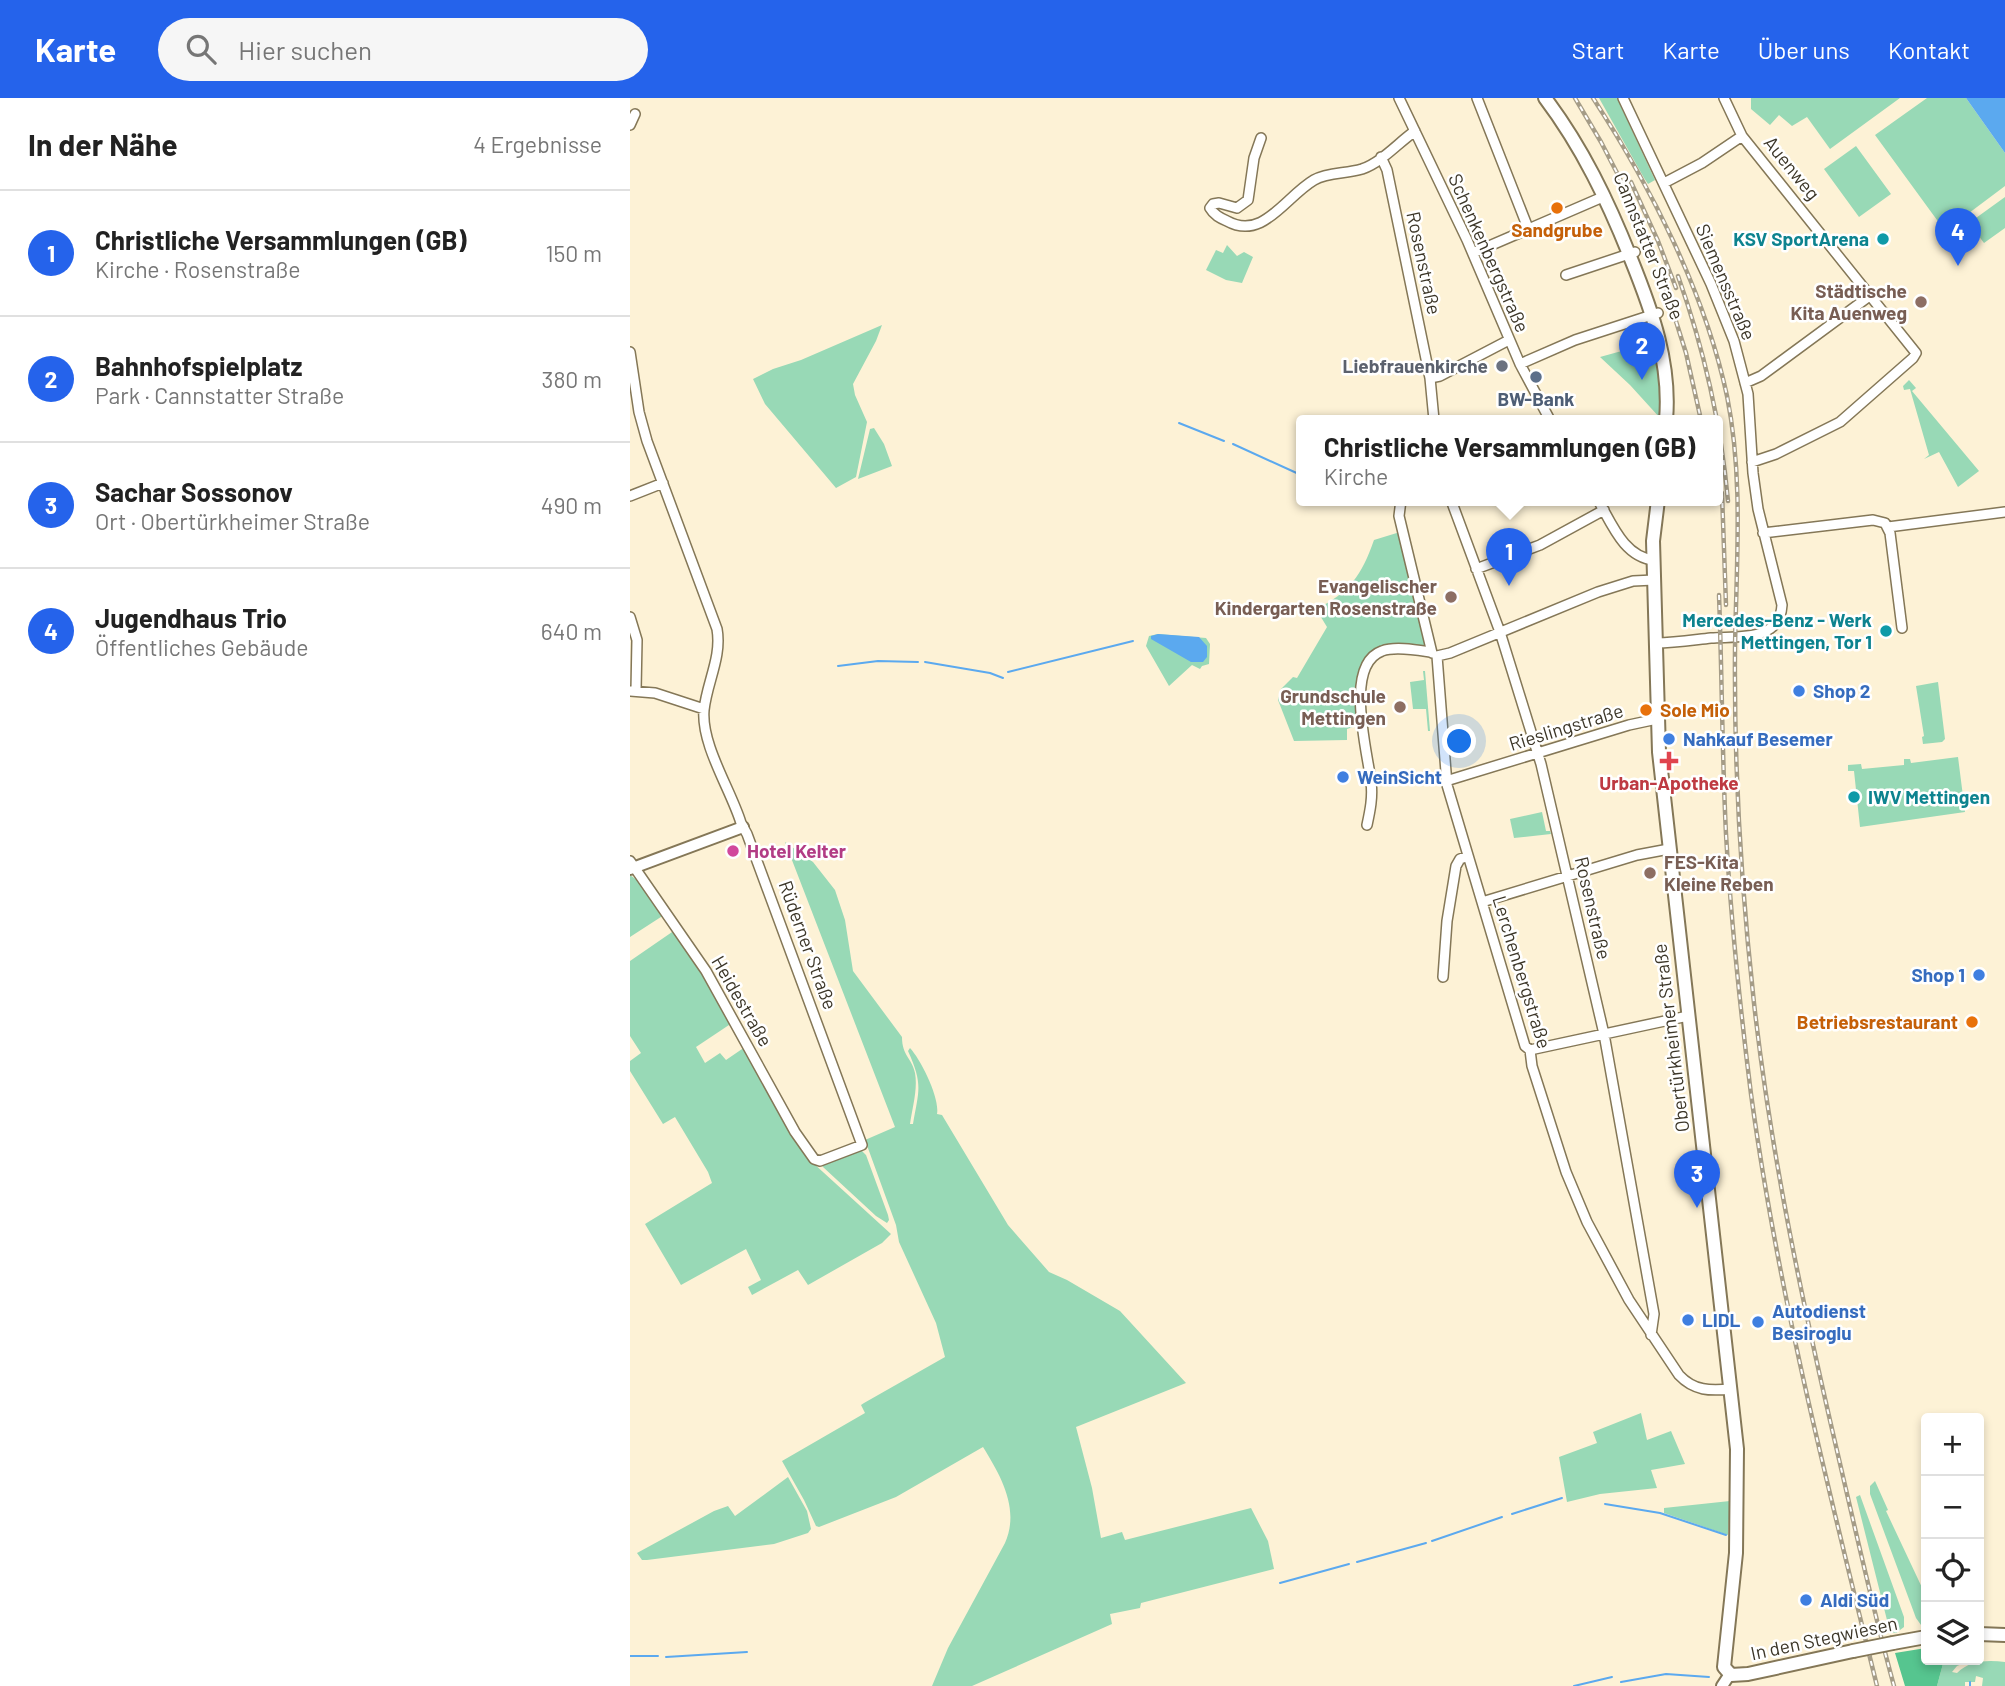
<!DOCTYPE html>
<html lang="de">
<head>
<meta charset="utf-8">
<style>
	:root { --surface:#fff; --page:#f6f6f6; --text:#222; --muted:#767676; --line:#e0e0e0; --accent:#2563eb }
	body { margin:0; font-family:Barlow,sans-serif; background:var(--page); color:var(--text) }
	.controls { position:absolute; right:21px; bottom:21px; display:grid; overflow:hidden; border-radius:7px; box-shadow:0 4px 10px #0003 }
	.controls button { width:63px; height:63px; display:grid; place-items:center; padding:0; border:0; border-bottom:2px solid var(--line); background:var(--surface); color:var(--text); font:35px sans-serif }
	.you { position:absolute; left:830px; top:644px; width:24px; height:24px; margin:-18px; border:5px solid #fff; border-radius:50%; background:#1a73e8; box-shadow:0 0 0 10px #1a73e833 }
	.badge { display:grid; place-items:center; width:46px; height:46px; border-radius:50%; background:var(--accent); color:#fff; font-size:23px; font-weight:700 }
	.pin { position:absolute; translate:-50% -58px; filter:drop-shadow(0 2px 4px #0008) }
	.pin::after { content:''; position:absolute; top:37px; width:24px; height:21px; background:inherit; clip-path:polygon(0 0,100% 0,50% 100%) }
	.popup { position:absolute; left:666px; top:317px; width:427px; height:91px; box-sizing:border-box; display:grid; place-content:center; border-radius:7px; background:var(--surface); filter:drop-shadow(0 2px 5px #0005); font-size:23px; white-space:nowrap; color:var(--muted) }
	.popup b { font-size:26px; color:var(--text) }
	.popup::after { content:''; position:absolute; left:50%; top:100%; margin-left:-14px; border:14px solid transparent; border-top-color:var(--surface) }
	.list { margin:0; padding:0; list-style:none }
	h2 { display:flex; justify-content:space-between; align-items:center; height:91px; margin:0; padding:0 28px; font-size:30px }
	h2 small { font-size:23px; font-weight:400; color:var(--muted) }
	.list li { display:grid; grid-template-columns:46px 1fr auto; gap:21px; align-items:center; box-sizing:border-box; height:126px; padding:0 28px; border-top:2px solid var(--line) }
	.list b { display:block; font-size:26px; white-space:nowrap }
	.list p { margin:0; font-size:23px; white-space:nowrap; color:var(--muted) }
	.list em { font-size:23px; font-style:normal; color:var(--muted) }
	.icon { flex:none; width:38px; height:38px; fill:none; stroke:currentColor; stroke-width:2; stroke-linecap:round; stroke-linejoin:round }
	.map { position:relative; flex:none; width:1375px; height:1588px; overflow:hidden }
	header { display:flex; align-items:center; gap:42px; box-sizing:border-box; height:98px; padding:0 35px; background:var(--accent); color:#fff }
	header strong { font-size:33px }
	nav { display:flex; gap:38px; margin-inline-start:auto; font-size:24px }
	.search { width:490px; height:63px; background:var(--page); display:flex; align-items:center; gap:18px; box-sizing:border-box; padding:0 24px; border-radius:38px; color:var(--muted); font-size:26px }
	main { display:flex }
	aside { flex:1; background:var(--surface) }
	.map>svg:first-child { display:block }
	.green { fill:#98d9b6 }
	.forest { fill:#56c58f }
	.water { fill:#5ba9ef }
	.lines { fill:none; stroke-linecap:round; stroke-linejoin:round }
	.stream { stroke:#5ba9ef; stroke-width:2 }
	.minor-casing { stroke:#847757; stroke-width:12 }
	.tertiary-casing { stroke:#847757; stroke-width:14 }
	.secondary-casing { stroke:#847757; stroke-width:16 }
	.minor { stroke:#fff; stroke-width:9 }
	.tertiary { stroke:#fff; stroke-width:10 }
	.secondary { stroke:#fff; stroke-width:12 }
	.rail-casing { stroke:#a59c87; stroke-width:4.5 }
	.rail { stroke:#fff; stroke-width:2; stroke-dasharray:5; stroke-linecap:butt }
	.secondary-bridge-casing { stroke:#847757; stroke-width:16; stroke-linecap:butt }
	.secondary-bridge { stroke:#fff; stroke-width:12 }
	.food-dot { fill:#e8710a; stroke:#fff; stroke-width:2.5 }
	.culture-dot { fill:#0f9aa8; stroke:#fff; stroke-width:2.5 }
	.education-dot { fill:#8d6e63; stroke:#fff; stroke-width:2.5 }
	.worship-dot { fill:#6b7280; stroke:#fff; stroke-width:2.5 }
	.service-dot { fill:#5c6f8a; stroke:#fff; stroke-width:2.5 }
	.shop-dot { fill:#3f7fe0; stroke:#fff; stroke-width:2.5 }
	.health-dot { fill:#e0444e; stroke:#fff; stroke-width:2.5 }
	.hotel-dot { fill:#d1479c; stroke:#fff; stroke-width:2.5 }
	.labels { text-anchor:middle; stroke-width:5; stroke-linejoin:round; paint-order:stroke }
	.street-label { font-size:19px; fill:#3c3628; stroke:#fff }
	.food-label { font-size:19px; font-weight:bold; fill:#c56008; stroke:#fff }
	.culture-label { font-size:19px; font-weight:bold; fill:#0d838f; stroke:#fff; text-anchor:end }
	.education-label { font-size:19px; font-weight:bold; fill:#785e54; stroke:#fff; text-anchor:end }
	.worship-label { font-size:19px; font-weight:bold; fill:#5b616d; stroke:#fff; text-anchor:end }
	.service-label { font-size:19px; font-weight:bold; fill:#4e5e75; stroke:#fff }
	.shop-label { font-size:19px; font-weight:bold; fill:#366cbe; stroke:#fff; text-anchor:start }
	.health-label { font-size:19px; font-weight:bold; fill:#be3a42; stroke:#fff }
	.hotel-label { font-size:19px; font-weight:bold; fill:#b23c85; stroke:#fff; text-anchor:start }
</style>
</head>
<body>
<header>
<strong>Karte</strong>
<div class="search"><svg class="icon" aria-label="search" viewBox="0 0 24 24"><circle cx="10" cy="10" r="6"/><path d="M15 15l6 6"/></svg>Hier suchen</div>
<nav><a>Start</a><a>Karte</a><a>Über uns</a><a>Kontakt</a></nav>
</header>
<main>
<aside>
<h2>In der Nähe<small>4 Ergebnisse</small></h2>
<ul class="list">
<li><span class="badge">1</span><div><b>Christliche Versammlungen (GB)</b><p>Kirche · Rosenstraße</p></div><em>150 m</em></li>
<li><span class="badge">2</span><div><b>Bahnhofspielplatz</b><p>Park · Cannstatter Straße</p></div><em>380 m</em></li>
<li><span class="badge">3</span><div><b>Sachar Sossonov</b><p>Ort · Obertürkheimer Straße</p></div><em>490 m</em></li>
<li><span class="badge">4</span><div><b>Jugendhaus Trio</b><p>Öffentliches Gebäude</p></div><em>640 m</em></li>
</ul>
</aside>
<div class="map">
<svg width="1375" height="1588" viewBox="0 0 1375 1588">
	<rect width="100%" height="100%" fill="#fdf2d6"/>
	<path class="green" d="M969,0H987L1025,82L1018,86L1014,80Z
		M1121,0H1270L1200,51L1177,19L1162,28L1149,17L1140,27L1121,11Z
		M1297,0H1336L1375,55V88L1315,133L1245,37Z
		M1226,48L1261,96L1229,119L1194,71Z
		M1375,99V130L1354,145L1339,125Z
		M597,147L607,158L614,154L623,159L612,185L596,182L576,172L586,152L593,155Z
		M252,227L246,243L223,286L225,297L237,324L226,379L206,390L135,306L123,281L143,271L171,262Z
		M1024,244L1031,288L1030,320L1000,287L970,259Z
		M1279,282L1286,290L1282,293L1349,373L1328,389L1309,354L1294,361L1299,357L1280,291L1274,292L1273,288Z
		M244,330L254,346L262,368L228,381L240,331Z
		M770,434L797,548C772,546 748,539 735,566C731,576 728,581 728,592C727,604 728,617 723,629L717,631V642L664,643L648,602L651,591L663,579L667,580L697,529L686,511C719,495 732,477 744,442Z
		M528,536L576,540L580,546L579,566L572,568L570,571L562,567L539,588L516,548L519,538Z
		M793,573H795L800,633H798L796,611H783L780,584L794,582Z
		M1308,584L1315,641L1312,644L1293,646L1292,639L1294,638L1286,588Z
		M1328,659L1335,714L1230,729L1224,673H1218V667L1231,666L1232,671L1274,667V661H1280L1281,665Z
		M912,714L916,733H920L921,736L884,740L880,721Z
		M155,744L183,764L205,792L215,822L223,873L272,939C272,958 282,960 285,975C288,991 282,1011 280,1026H283C289,992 293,986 278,953L280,950C291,962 310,1000 307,1016L312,1017L378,1127L419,1174L437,1182L490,1213L556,1285L446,1329L462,1390L471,1440L492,1434L495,1442L621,1410L638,1443L644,1471L511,1505L510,1510L480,1516L482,1526L342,1588H302L318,1550L375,1445C390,1411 371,1378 353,1349L266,1399L189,1429L186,1428L174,1402L152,1363L235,1315L231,1307L234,1305L315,1259L306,1225L269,1144L266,1127L235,1042L265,1029Z
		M0,777L11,785L34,817L0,839Z
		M45,832L63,858L102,925L66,949L75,965L90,955L96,962L115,949L182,1064L261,1136L252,1145L178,1187L168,1172L122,1197L118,1189L131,1182L116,1151L51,1187L15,1126L82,1085L78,1074L45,1019L33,1026L0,973V963L11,955L0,938V863Z
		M231,1052L236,1057L258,1117L259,1122L257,1125L246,1118L193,1069L192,1066Z
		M1011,1315L1017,1342L1041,1333L1055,1366L1021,1372L1027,1390L970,1396L937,1404L929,1359L967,1345L963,1334Z
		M158,1379L177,1413L181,1431L178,1435L144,1446L17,1462H12L7,1455L84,1413L98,1408L105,1418Z
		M1245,1383L1258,1412L1256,1413L1296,1498V1529L1291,1527L1286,1520L1240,1396V1388Z
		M1230,1397L1274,1519V1529L1266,1535L1260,1534L1226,1399Z
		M1100,1403L1098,1437L1034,1415V1410Z
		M1314,1562H1341L1327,1568L1322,1574L1327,1575C1340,1562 1358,1562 1375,1564V1588H1352L1353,1580L1346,1578L1345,1584H1335V1588H1307Z"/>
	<path class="forest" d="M1296,1550V1562H1314L1307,1588H1275L1265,1555Z"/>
	<path class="water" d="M1336,0H1375V55Z
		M528,536L569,539L577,548V559L573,564H561L521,541V538Z"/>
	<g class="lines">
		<path class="stream" d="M549,325L594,343
			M603,346L671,377
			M295,564L360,575L373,580
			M208,568L248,563L288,564
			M378,574L503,543
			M1238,698L1260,695
			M975,1406L1030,1415L1096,1437
			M882,1416L932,1400
			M802,1443L872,1419
			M727,1464L796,1445
			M650,1485L719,1466
			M0,1558H28
			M36,1559L117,1554
			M991,1584L1036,1576L1079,1579
			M944,1588L982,1579
			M1340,1588V1584"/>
		<defs>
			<path id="minor" d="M769,0L837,142L890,266L920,322
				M847,0L898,130
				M993,0L1081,186L1104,243L1118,296L1123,375L1128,411L1152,507C1150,544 1108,538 1081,540C1063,542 1045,545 1026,545
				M1094,0L1112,38L1286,255L1283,260L1210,324L1146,356L1122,364
				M0,27L5,16
				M631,40L624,60L618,102L607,110L589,105L583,106L580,110C584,117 590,120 597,123C633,143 655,99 684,82C698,74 716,76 732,71C752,64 768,45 785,33
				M751,59L757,72L800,280L804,322
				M1034,85L1072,65L1112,38
				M843,155L975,98
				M936,177L1005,154
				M0,254L9,314L17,343L87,531C92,559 77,584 74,612C71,647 101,692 111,725L117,736L232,1047L190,1063L184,1061L165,1034L76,873L0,763
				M890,266L945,242L1028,215
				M800,280L810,278L879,242
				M1115,285L1131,278L1241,197
				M0,398L33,385
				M771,402L769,418L802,555
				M821,402L870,534L911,666L974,936L1024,1216L1021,1237
				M968,402C982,426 994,459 1024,462
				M1258,429L1375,414
				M1133,435L1243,422L1255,425L1260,435L1272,530
				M846,471L910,447L974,412
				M0,519L7,542L6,592
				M807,558L817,687L895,948L900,952L902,968L936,1074L957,1124L999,1202L1049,1277C1064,1293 1080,1293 1101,1291
				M807,558L820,555L968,494L1003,483L1024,482
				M0,593L25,595L74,611
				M816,683L999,627L1027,621
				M737,727C740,713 743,699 741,684C738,655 713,567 752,553C765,548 787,552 800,554
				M852,804L1007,757L1039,751
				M813,879L817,823L826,768L830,761L838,758
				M900,952L1058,918"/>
			<path id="tertiary" d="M0,771L113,729
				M1092,1588L1100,1576"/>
			<path id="secondary" d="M915,0C952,49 978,103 1001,161C1022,213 1041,265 1036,322
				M1028,402L1023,443L1029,654L1107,1351L1106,1455L1094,1569L1101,1577L1118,1576L1223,1553
				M1349,1536L1375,1537
				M1263,1545L1296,1539"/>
		</defs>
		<use href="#minor" class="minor-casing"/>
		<use href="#tertiary" class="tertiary-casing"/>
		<use href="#secondary" class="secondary-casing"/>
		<use href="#minor" class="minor"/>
		<use href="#tertiary" class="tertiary"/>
		<use href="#secondary" class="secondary"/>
		<defs>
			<path id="rail" d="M945,0L971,44L999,98
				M963,0C1021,89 1075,195 1097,298C1114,382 1106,468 1105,552C1104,670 1111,788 1124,905C1141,1058 1173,1207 1208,1357C1226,1434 1243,1512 1264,1588
				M1001,84L1028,143L1046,190
				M1031,176L1056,255L1071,322
				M1048,178C1074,251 1091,326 1098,403
				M1092,395L1096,507
				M1089,497C1092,576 1092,656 1096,736C1101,823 1110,909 1121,996C1148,1195 1199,1393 1247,1588"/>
		</defs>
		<use href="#rail" class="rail-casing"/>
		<use href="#rail" class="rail"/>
		<defs>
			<path id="secondary-bridge" d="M1223,1553L1263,1545"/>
		</defs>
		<use href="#secondary-bridge" class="secondary-bridge-casing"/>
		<use href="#secondary-bridge" class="secondary-bridge"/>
	</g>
	<g class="food-dot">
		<circle cx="927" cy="110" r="7"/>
		<circle cx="1016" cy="612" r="7"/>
		<circle cx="1342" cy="924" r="7"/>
	</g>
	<g class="culture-dot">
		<circle cx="1253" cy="141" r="7"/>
		<circle cx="1256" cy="533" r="7"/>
		<circle cx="1224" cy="699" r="7"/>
	</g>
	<g class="education-dot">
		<circle cx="1291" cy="204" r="7"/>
		<circle cx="821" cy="499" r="7"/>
		<circle cx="770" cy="609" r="7"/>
		<circle cx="1020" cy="775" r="7"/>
	</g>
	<circle class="worship-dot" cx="872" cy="268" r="7"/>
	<circle class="service-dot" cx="906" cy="279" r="7"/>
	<g class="shop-dot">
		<circle cx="1169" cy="593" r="7"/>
		<circle cx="1039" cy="641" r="7"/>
		<circle cx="713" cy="679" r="7"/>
		<circle cx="1349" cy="877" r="7"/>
		<circle cx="1058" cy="1222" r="7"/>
		<circle cx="1128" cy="1224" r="7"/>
		<circle cx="1176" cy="1502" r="7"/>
	</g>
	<path class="health-dot" d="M1035.5 652.5h7v7h7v7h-7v7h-7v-7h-7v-7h7z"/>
	<circle class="hotel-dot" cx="103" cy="753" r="7"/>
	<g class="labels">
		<g class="street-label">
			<text transform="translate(1162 70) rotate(51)" y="7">Auenweg</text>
			<text transform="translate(1019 148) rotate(68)" y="7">Cannstatter Straße</text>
			<text transform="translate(859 155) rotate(66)" y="7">Schenkenbergstraße</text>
			<text transform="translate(794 165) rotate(78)" y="7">Rosenstraße</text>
			<text transform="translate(1096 184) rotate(67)" y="7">Siemensstraße</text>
			<text transform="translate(936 629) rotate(-17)" y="7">Rieslingstraße</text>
			<text transform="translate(963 810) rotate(77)" y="7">Rosenstraße</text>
			<text transform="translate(178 847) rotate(70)" y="7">Rüderner Straße</text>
			<text transform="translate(892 874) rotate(73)" y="7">Lerchenbergstraße</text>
			<text transform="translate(112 903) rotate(60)" y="7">Heidestraße</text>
			<text transform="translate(1041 940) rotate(-97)" y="7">Obertürkheimer Straße</text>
			<text transform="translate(1194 1540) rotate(-12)" y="7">In den Stegwiesen</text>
		</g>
		<g class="food-label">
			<text x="927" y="139">Sandgrube</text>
			<text x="1030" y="619" text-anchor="start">Sole Mio</text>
			<text x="1328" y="931" text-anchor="end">Betriebsrestaurant</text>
		</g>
		<g class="culture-label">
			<text x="1239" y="148">KSV SportArena</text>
			<text x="1242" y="529">Mercedes-Benz - Werk<tspan x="1242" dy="22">Mettingen, Tor 1</tspan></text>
			<text x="1238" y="706" text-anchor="start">IWV Mettingen</text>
		</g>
		<g class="education-label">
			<text x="1277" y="200">Städtische<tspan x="1277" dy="22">Kita Auenweg</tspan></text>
			<text x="807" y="495">Evangelischer<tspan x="807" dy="22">Kindergarten Rosenstraße</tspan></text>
			<text x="756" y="605">Grundschule<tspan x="756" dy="22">Mettingen</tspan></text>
			<text x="1034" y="771" text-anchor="start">FES-Kita<tspan x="1034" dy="22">Kleine Reben</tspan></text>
		</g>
		<g class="worship-label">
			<text x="858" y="275">Liebfrauenkirche</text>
		</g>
		<g class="service-label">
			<text x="906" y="308">BW-Bank</text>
		</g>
		<g class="shop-label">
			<text x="1183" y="600">Shop 2</text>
			<text x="1053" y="648">Nahkauf Besemer</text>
			<text x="727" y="686">WeinSicht</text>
			<text x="1335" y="884" text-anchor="end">Shop 1</text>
			<text x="1142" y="1220">Autodienst<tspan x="1142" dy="22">Besiroglu</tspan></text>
			<text x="1072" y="1229">LIDL</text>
			<text x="1190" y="1509">Aldi Süd</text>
		</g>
		<g class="health-label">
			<text x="1039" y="692">Urban-Apotheke</text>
		</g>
		<g class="hotel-label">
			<text x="117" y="760">Hotel Kelter</text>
		</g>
	</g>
</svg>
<div class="controls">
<button>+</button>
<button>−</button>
<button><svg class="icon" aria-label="locate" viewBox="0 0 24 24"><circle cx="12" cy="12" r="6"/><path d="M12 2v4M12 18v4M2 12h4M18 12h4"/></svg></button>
<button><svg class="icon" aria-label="layers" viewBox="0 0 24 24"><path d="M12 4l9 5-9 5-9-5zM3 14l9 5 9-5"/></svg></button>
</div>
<div class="you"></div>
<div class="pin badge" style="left:879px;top:488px">1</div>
<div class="popup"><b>Christliche Versammlungen (GB)</b>Kirche</div>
<div class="pin badge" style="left:1012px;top:282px">2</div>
<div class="pin badge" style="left:1067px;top:1110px">3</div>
<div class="pin badge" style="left:1328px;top:168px">4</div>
</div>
</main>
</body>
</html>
